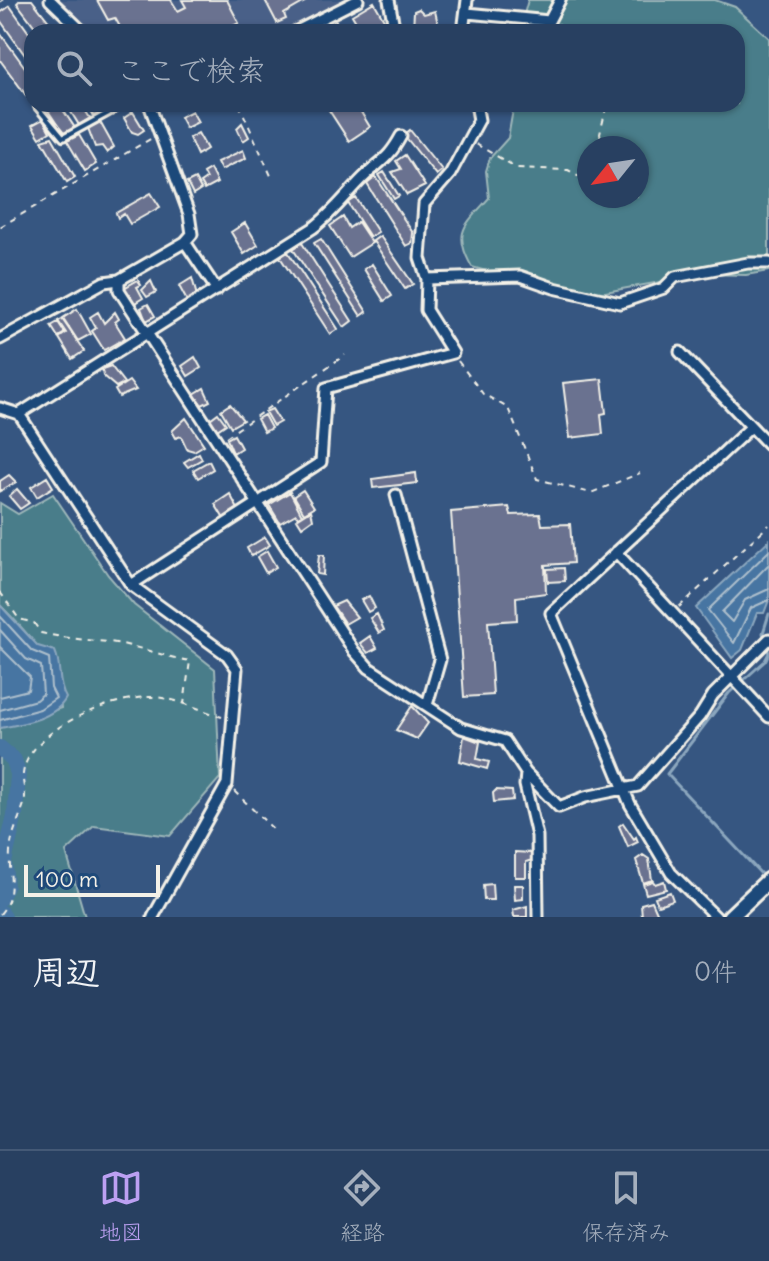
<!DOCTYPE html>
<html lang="ja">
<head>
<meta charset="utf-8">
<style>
	:root { --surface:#284061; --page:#304767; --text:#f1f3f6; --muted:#a5afbd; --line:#445976; --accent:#bca0f2 }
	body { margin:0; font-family:Delius,"Klee One",sans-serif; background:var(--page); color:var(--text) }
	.compass { position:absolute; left:577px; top:136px; width:72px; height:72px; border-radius:50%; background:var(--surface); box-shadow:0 2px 6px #0004; rotate:240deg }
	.scale { position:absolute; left:24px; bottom:20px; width:136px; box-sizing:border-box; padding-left:8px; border:4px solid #f4f1e8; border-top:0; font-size:22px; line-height:28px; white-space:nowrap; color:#f4f1e8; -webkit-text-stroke:6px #1f4a7a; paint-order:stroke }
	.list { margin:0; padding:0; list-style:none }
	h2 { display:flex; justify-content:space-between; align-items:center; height:104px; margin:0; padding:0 32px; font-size:34px }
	h2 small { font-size:26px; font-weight:400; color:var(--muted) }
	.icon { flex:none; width:44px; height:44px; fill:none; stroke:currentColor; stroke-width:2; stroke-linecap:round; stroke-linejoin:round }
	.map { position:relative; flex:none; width:769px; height:917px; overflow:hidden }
	.search { position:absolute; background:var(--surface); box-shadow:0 2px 6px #0004; left:24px; right:24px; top:24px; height:88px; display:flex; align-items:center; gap:20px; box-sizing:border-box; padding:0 28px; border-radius:24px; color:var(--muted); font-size:30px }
	.sheet { height:232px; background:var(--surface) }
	nav { display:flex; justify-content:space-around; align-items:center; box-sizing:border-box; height:112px; border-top:2px solid var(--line); background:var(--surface); font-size:22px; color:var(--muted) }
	nav a { display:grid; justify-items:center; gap:4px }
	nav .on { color:var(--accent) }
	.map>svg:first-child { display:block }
	.built { fill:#496188 }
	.green { fill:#487d8a; stroke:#9eb7b9; stroke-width:2; fill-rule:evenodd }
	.water { fill:#4675a2; stroke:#8ca7be; stroke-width:2 }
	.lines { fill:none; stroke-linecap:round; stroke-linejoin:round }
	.shore { stroke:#aebfcc; stroke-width:2 }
	.stream { stroke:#8ca7be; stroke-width:3 }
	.river { stroke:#4675a2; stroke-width:16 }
	.building { fill:#6b7290; stroke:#f4f1e8; stroke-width:2 }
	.lane-casing { stroke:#f4f1e8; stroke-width:10 }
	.street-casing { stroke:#f4f1e8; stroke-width:15 }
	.primary-casing { stroke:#f4f1e8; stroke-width:20 }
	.path { stroke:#f4f1e8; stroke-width:2; stroke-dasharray:6 6; stroke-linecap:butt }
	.lane { stroke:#1f4a7a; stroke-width:4 }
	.street { stroke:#1f4a7a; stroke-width:9 }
	.primary { stroke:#1f4a7a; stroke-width:14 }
</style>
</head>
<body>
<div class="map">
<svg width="769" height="917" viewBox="0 0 769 917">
	<rect width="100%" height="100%" fill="#365681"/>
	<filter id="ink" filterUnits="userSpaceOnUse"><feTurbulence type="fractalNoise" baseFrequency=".0125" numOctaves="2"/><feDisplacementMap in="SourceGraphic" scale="16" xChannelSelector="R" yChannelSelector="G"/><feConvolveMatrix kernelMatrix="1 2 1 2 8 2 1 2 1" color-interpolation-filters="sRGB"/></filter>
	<g filter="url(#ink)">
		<path class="built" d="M58,0H351L287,32H91Z"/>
		<path class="green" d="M528,0H715L735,7L769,38V271L746,275L704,274L578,297L472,267C452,232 465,225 489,198L486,171L490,158L508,138L514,104H737V32H519ZM589,148H637V196H589Z
			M53,494L108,575L134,605L215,669L220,778L170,836L94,826L66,852L85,917H0V754L7,758L13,753L0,742V728L61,708C58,665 29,634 0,605V503L18,514Z"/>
		<path class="water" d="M769,540V600L764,613H757L742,650L732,658L696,608Z
			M0,605L38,646L55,651C62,667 57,683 66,698C55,719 22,724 0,728Z"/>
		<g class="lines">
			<path class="shore" d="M769,551L708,610L734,643L751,608L769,600
				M769,564L722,612L732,622L745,600L769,589
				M0,616L32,651L49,658L51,688L56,698L40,709L0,720
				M0,630L26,659L41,666L43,694L36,700L0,710
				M0,647L30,677L28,690L0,697"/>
			<path class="stream" d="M763,876L667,774L729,693L765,661L769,653L763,633L769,614"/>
			<path class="river" d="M0,748L14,760L18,774L15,815L4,862L6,887L0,898
				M0,912L4,917"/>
		</g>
		<path class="building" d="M20,0H32L57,32H39L17,3Z
			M97,0H171L178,11L186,7L182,0H227L239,23L221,32H123L115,18L108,20Z
			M265,0H308L284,14L286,19L277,23Z
			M374,2L391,32H362L352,15Z
			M10,6L32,37V65L0,20V13Z
			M419,9L424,14L435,11L438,24L413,30L414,11Z
			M336,21L342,32H317Z
			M0,33L32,77L31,102L0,60Z
			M48,104H59L75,128L64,135L45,106Z
			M66,104H81L90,118L79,125Z
			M87,104H101L104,110L94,116Z
			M325,104H356L370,127L349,141Z
			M192,111L198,122L186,128L180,117Z
			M133,112L144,130L138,134L132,132L124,118Z
			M43,119L50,132L40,138L32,125Z
			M100,122L114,147L107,153L102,146L95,147L88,128Z
			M242,123L249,137L243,141L237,128Z
			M410,130L442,170L436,175L404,135Z
			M198,133L207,149L197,155L189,138Z
			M79,135L96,164L85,171L67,141Z
			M52,137L75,177L67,182L42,140Z
			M243,150L246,158L221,170L217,162Z
			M405,155L425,186L407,195L392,172L401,169L396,161Z
			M210,169L217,183L204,190L200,183L206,179L203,173Z
			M384,172L399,196L394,199L379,175Z
			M376,177L413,233L412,243L406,246L367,184Z
			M195,179L201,190L193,195L187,183Z
			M151,193L160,207L130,224L124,214L118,218L116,213Z
			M356,198L378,232L370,237L348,203Z
			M343,217L349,228L358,222L372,243L350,257L330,226Z
			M245,223L258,245L244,254L231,232Z
			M380,236L413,284L405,289L373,241Z
			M321,239L367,312L361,316L314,243Z
			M302,243L352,321L344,327L293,249Z
			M288,252L338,329L330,334L280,257Z
			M372,264L392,296L384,301L364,269Z
			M192,278L197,296L187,301L179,286Z
			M138,280L141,285L137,287L143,298L133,304L124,288Z
			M151,281L156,292L147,297L142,290Z
			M148,304L155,316L146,321L141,308Z
			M77,309L91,334L78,341L63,318Z
			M98,312L104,323L115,312L119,319L115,322L125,338L104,350L92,331L96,328L90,317Z
			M62,319L84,351L72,359L59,338L66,333L58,321Z
			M58,322L65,333L58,337L51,326Z
			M195,357L201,368L188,376L182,366Z
			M111,366L124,383L116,387L103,376L102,369Z
			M602,379L606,413L601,414L603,434L570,438L563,383Z
			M129,381L136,390L119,397L115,390Z
			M204,388L210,401L202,405L194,394Z
			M230,404L243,420L231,427L221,410Z
			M272,409L280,422L273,426L265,412Z
			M218,413L226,424L217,430L210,419Z
			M264,415L271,428L264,432L257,419Z
			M186,418L204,445L194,451L187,449L181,436L176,438L172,431Z
			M234,435L241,448L233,453L227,439Z
			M199,453L202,459L188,467L184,462Z
			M209,461L213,469L198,478L193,470Z
			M416,473L417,483L373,488L372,479Z
			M9,475L16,482L0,491V481Z
			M47,477L53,487L37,497L31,487Z
			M17,489L29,503L20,509L9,496Z
			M303,490L314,507L304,513L294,496Z
			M290,492L302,515L298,517L296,514L280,523L269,505Z
			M230,494L239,511L224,519L215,504Z
			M509,507L511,515L540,514L542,525L570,524L573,563L545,565L546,593L516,597L517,620L488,622L493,695L464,697L451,512Z
			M311,510L313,519L302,527L297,519Z
			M265,537L270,545L251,556L247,548Z
			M267,551L276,567L266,573L257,557Z
			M319,555H324L323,575L317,574Z
			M564,568L565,581L548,582L547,569Z
			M369,596L375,608L368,612L361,600Z
			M344,601L357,617L345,624L333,606Z
			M377,614L384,630L379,633L370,618Z
			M370,636L377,648L368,653L360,643Z
			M412,706L428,723L417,739L396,730Z
			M464,736L480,742L477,759L489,762L487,769L460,761Z
			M496,790L512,791L513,800L494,802L493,793Z
			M623,823L634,839L636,837L638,842L628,847L619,826Z
			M515,852L531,853L532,860L526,862V877H515Z
			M643,855L649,859L652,880L643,883L636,860Z
			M653,881L655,884L664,881L666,889L646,894L643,884Z
			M492,884L493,900H484L483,885Z
			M514,885H523V899L515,900Z
			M670,892L673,900L658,905L655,897Z
			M652,901L659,917H642L641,904Z
			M527,906V917H514L513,910Z"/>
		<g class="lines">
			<defs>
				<path id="lane" d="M37,107L63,138L125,104"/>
				<path id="street" d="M50,0L83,32
					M389,0L395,32
					M467,13L549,21L560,0
					M295,32L358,0
					M463,32L467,0
					M185,242L217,290
					M427,279L520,276L554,288L620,303L664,288L675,277L748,263H769
					M119,280V290L354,651L369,668L461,728L505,741L526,773L559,807L585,797L638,786L700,716L713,695L769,639
					M0,339L104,282L119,280L185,242L192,234L189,214L149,104
					M680,352L769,445
					M0,408L19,414L131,585L227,655L237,669L227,784L153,917
					M19,414L313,228C333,213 346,195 363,178C381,160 388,160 401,136
					M396,495L440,660L427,705
					M616,552L769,717
					M131,585L321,462L326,388L453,353L426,310L427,279L420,258L424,204L450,174L479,120L476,104
					M526,773L525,785L537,836L538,917
					M716,917L671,873L630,804L551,613L751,427"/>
				<path id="primary" d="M730,917L769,880"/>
			</defs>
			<use href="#lane" class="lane-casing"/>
			<use href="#street" class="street-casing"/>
			<use href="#primary" class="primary-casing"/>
			<path class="path" d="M0,2L3,0
				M558,24L575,32
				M239,104L272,178
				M476,144L517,168L568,170L589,181
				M603,148L600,134L607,104
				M0,227L152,138
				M458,361L483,394L508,408L537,479L591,493L640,473
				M226,437L345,355
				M0,592L19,619L34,623L41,633C63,638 86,640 109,642C131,644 165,657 190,661L184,704
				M679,607L769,525
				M234,791L273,829
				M0,914C19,892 6,871 11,844C13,831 20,817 24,804C27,793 22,784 23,774C28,729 112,697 151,697C174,697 200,710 222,717"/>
			<use href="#lane" class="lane"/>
			<use href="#street" class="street"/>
			<use href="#primary" class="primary"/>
		</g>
	</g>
</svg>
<svg class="compass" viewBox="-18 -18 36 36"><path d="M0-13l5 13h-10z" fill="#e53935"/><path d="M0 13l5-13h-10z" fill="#a5afbd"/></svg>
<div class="scale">100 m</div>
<div class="search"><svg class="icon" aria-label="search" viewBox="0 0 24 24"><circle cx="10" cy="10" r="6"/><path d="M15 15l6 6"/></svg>ここで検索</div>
</div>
<section class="sheet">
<h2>周辺<small>0件</small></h2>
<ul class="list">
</ul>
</section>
<nav>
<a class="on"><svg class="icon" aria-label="map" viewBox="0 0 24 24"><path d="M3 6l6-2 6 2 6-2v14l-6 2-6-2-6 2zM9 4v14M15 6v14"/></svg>地図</a>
<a><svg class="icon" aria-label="directions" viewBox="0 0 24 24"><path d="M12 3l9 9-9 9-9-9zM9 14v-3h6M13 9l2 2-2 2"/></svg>経路</a>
<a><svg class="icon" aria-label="saved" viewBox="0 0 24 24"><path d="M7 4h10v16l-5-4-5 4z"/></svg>保存済み</a>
</nav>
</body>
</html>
